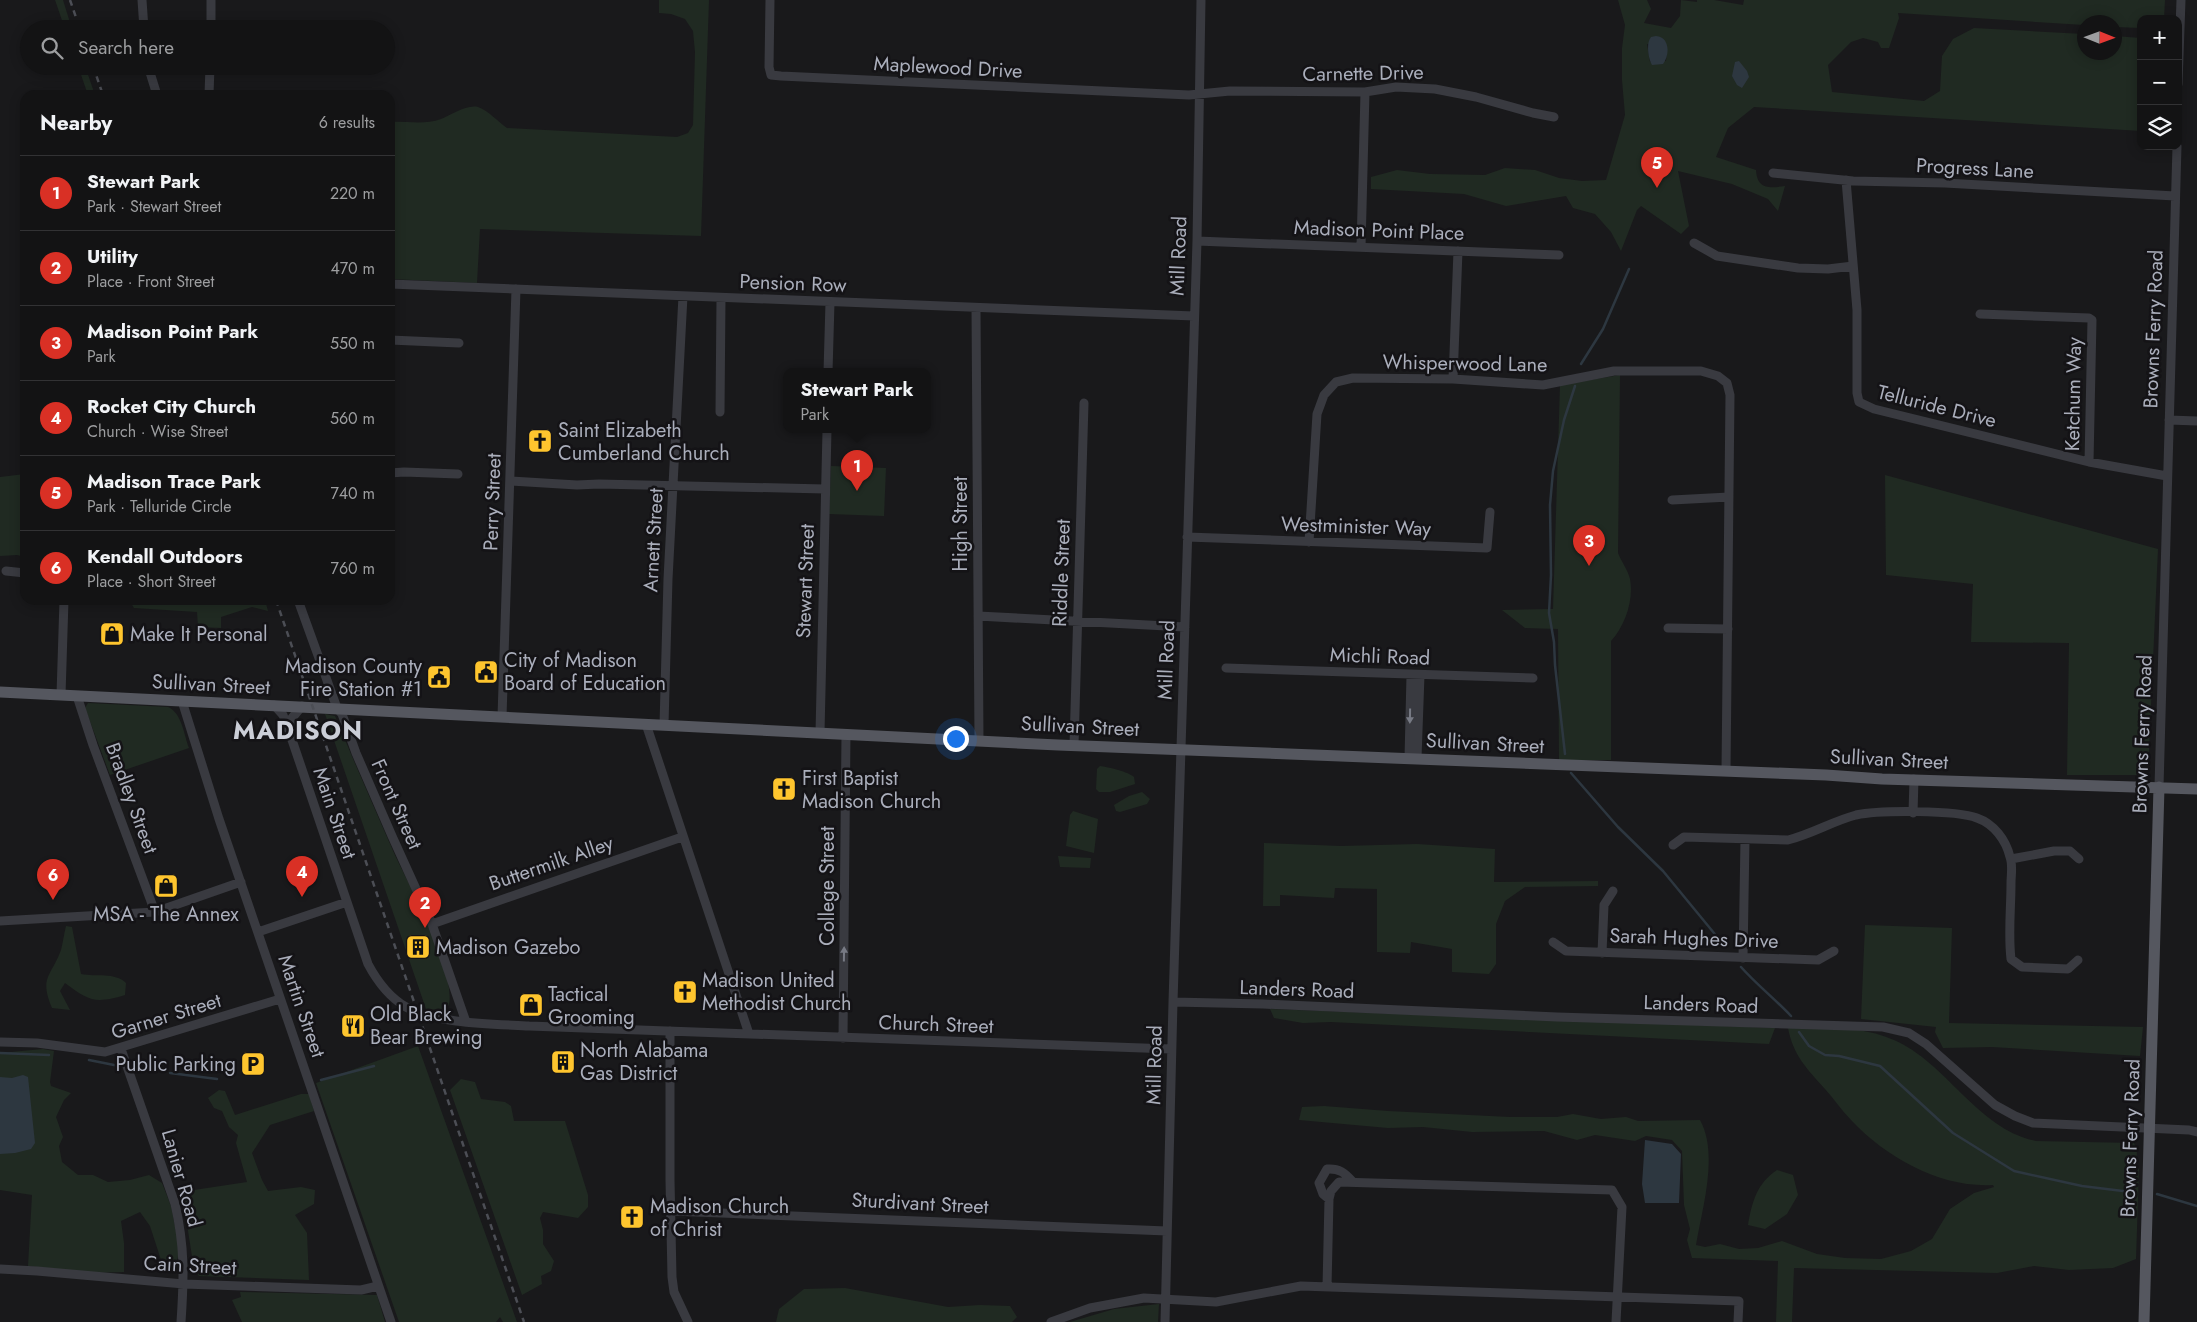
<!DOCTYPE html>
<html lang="en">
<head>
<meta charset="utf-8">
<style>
	:root { --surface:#131314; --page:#1c1c1d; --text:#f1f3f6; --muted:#9d9ea0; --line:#323234; --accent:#d93025 }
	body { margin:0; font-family:Jost,sans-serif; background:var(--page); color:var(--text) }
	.controls { position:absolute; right:15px; top:15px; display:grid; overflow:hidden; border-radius:10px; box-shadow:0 2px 12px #0003 }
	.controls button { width:45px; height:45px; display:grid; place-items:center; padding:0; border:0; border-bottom:1px solid var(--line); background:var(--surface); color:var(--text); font:25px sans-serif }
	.compass { position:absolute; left:2077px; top:15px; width:45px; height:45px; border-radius:50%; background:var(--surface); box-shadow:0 2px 12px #0003; rotate:91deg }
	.you { position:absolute; left:955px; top:738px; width:18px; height:18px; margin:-12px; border:4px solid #fff; border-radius:50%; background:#1a73e8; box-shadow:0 0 0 8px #1a73e833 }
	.badge { display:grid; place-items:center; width:32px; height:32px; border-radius:50%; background:var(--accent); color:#fff; font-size:16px; font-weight:700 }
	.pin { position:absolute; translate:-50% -41px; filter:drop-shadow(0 1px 2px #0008) }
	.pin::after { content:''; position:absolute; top:26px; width:18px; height:15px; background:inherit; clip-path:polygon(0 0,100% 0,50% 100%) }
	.popup { position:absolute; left:783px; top:368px; width:148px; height:65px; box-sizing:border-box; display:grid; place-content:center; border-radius:10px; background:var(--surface); filter:drop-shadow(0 1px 4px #0005); font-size:16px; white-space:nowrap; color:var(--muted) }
	.popup b { font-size:19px; color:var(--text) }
	.popup::after { content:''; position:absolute; left:50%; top:100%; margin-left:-10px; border:10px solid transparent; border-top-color:var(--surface) }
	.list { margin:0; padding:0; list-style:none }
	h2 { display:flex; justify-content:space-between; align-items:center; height:65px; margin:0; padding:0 20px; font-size:21px }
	h2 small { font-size:16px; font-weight:400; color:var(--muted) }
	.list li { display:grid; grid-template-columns:32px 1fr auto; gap:15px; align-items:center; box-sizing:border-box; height:75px; padding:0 20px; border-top:1px solid var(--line) }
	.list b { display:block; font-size:19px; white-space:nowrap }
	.list p { margin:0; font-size:16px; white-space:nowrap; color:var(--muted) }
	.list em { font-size:16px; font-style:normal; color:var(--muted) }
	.icon { flex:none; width:28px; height:28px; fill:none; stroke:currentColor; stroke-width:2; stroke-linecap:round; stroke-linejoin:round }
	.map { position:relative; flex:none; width:2197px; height:1322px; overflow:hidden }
	.search { position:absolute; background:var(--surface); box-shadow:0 2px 12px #0003; left:20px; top:20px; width:375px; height:55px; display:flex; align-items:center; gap:12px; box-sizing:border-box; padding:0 18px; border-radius:28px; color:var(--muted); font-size:19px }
	.panel { position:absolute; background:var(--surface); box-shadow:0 2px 12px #0003; left:20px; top:90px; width:375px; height:515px; border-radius:15px }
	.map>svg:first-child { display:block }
	.green { fill:#202a22; fill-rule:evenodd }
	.water { fill:#2d3740 }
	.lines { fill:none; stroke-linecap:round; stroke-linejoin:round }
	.stream { stroke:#2d3740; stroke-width:2.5 }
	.minor { stroke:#393a40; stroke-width:9 }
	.major { stroke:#55575f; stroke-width:11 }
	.rail { stroke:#4c4e55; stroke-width:2.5; stroke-dasharray:6 5; stroke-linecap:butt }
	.oneway { fill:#777a84 }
	.labels { text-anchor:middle; stroke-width:5; stroke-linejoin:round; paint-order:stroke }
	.street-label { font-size:20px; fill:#aaaebb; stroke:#141316 }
	.poi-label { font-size:20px; fill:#aaaebb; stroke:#141316; text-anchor:start }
	.district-label { font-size:25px; font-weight:bold; letter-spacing:1px; fill:#cbced7; stroke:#141316 }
</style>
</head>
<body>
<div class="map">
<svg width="2197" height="1322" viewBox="0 0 2197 1322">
	<rect width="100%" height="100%" fill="#19191b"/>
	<path class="green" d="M55,0H63L72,29H65Z
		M659,0H709L701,236L480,229L477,283L390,279V122C407,121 425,125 441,119C451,115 467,104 478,107C489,111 497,121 507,128L677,137L688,133L693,125L695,52L693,31L685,19L671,14L659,13Z
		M1618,0H1647L1651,9L1644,23L1671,28L1680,16L1681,0L1697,2V0H1714L1743,5L1744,0H2165L2164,19H2141V28L2115,27L2114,22H2084V25L1898,13L1899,18L1889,48H1881L1878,42L1863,38L1851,42L1828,65L1832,92L1924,101L1940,91L1942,56L1953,39L1974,28L2084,34V52H2114L2115,36L2141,38V131L1754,107L1728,128L1716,157L1756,170C1757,190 1770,188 1785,186L1778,211L1768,199L1732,184L1678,171L1689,226L1681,234L1641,206L1637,210L1621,251L1611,232L1595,214L1573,208L1566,196L1506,206L1464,194L1371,189V177L1397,170L1430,174L1485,175L1505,168L1535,170L1559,178L1582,181L1606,180L1625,115L1622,80V48L1625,25ZM1647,44L1667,49L1666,61L1650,62Z
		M78,66H85L95,95H88Z
		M1620,375L1618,553C1621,561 1628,570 1630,579C1634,600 1625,626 1611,641V760H1559L1558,629L1525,628L1502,610L1553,609L1560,385Z
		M831,466L886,468L884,516L829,514Z
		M25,474V557L17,555L0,556V477Z
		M1885,475L2158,549L2148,772L2145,775H2067L2069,643L1971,642L1973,584L1886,575Z
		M129,600H265L268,611L252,607L221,617V628L198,627L197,612L134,608Z
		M88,703L168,707C182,713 184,735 189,748L110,775L85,708Z
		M325,714L335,716C354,762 374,807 394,853C410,888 456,968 449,1005L444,1010L426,1009Z
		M1100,766C1108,767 1129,772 1134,777L1135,784L1110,792H1099L1096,789L1097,769Z
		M1142,792L1150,799L1147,804L1120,812L1116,811L1114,805L1129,796Z
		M1073,811L1098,819L1094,853L1066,846L1070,815Z
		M1264,843L1341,846L1417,844L1495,849L1494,882L1598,881V886L1525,887L1505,901L1496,924V964L1489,974L1452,972V949L1411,942L1410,953L1377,952V889L1335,888L1334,898L1280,895V906H1263Z
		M1058,856L1091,858L1090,868L1060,867Z
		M1865,925L1952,928L1949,1023L2143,1027L2140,1056L1992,1047L1943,1048L1935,1032L1936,1027L1861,1019Z
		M66,926L72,927L81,974C96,977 115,972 126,983L125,995C95,1004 89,1001 65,983L60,991L70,1010L52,1008C39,977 51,977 61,950C63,942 64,934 66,926Z
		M1270,1009L1775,1028L1769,1044L1331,1022L1303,1023L1274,1018Z
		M1788,1028C1824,1028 1860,1025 1894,1040C1947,1063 1977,1129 2036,1141L2134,1143L2137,1150L2136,1166L2139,1169L2136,1259L2113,1268L2069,1270L2034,1266L1997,1273L1794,1268L1792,1322H1776L1778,1261L1692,1258L1687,1240L1690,1229L1684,1205L1682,1151L1672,1140L1646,1136L1635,1141L1595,1135L1577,1140L1544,1131L1472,1132L1423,1127L1388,1128L1299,1120L1302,1107L1324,1106L1388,1111L1510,1117H1557L1573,1114L1601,1119L1626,1117L1638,1121L1700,1120C1719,1154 1702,1209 1696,1245L1705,1247L1720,1244L1739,1249L1758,1248L1782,1241L1817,1254L1845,1258L1881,1259L1911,1251L1932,1239L1950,1209L1974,1193L1994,1187L1993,1185C1941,1188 1887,1158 1852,1121C1842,1111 1834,1099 1825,1089C1807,1069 1793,1055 1788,1028Z
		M418,1046L517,1322H503L500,1317L496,1322H399L316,1083Z
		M43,1049L54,1051L50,1082L51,1086L71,1093L64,1100L56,1117L63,1137L59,1146L62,1162L78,1175H93L108,1182L130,1180L149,1175L162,1183L171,1206L180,1251L176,1263H162L150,1226L140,1212L121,1221L124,1243V1272L89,1273L28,1266L32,1195L0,1190V1053Z
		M461,1079L475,1082L481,1099L505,1102L511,1106L514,1121H565L588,1195V1207L578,1218L543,1212L540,1218L543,1230V1244L554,1261L551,1271L541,1276L542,1284L522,1295L450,1090Z
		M219,1090L225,1091L235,1115L301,1094H309L314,1111L270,1125L252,1153L262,1180L268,1191L301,1187L315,1190L314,1204L295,1215L307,1233L309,1280L199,1276L194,1269L183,1199L194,1190L247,1182L236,1143L238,1135L229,1127L222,1111L214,1108L208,1098Z
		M1777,1170L1793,1175L1798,1195L1787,1214L1765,1229L1748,1225C1752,1202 1757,1183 1777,1170Z
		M845,1288L948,1307L980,1305L1010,1306L1017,1317L1012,1322H776L779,1309L804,1289Z
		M240,1292L377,1295L385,1322H242L232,1300L241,1297Z
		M1159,1304L1158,1322H1070L1114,1309Z"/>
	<path class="water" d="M1656,36C1670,37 1670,55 1663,64L1652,65C1648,58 1646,43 1651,37Z
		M1739,61L1747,71L1749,77L1742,88L1737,85L1732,76L1735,62Z
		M23,1075L28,1077L35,1143L31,1149L15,1153L0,1154V1077L12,1078Z
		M1645,1140L1672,1144L1681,1154L1679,1203H1645L1642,1184Z"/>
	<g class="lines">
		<path class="stream" d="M1581,364L1603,329L1629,269
			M1565,754L1555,665L1554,642L1549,613L1551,575L1550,505L1553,471L1564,420L1575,386
			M1571,773L1618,827L1663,871L1723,944
			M1741,967C1756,984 1775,999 1791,1016
			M1799,1032L1809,1046L1825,1055L1839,1056L1880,1066L1953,1133L2014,1171L2082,1186L2131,1192
			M0,1053L49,1055
			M89,1060L119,1066
			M138,1069L151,1070
			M170,1073L217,1079
			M321,1080L374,1066
			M2157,1194L2197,1206"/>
		<path class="minor" d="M142,0L144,29
			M770,0L769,67L771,75L781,76L1189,95L1230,91L1365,92L1396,87L1435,89L1476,97L1533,113L1554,117
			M211,29V0
			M148,66L157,95
			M2178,84L2181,0
			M209,95L210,66
			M1773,173L1853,181L1945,183L2175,196
			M1846,180L1857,310V393L1859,402L1874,409L2089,462L2167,476
			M1197,241L1559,255
			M1694,243L1717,256L1798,268L1828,269L1853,266
			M1361,247L1365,92
			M390,284L1194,316
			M976,308L979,740
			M1980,314L2089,318L2092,320L2089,462
			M390,340L459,343
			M828,372L830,302
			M1453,379L1458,251
			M720,412L721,298
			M2169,420L2197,421
			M390,473L404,472L458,474
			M511,481L577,485L599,484L825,489
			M1672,500L1729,497
			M1187,537L1487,548L1490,512
			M1309,542L1317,414L1324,395L1336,382L1353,378L1453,379L1543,385L1614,371H1701L1718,376L1727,383L1730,395L1726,771
			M6,571L25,573
			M298,600L337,708L342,714L356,753L392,836L432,924L466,1022
			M978,616L1185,627
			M1668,628L1728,629
			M1226,668L1533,678
			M61,695L64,600
			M77,696L93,745L155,912
			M182,701L219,819L391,1322
			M274,705L283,715L290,734L368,964C377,981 389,997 406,1007C436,1024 495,1024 529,1026L1171,1049
			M502,717L516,289
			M646,724L749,1034
			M664,725L668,579L683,296
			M290,731L292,718L302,706
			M820,733L827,430
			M1074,745L1084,403
			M1409,758L1411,675
			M1417,758L1420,675
			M2159,787L2177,146
			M1913,813L1914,779
			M1673,845L1684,837L1788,840C1812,834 1833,821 1856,815C1879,810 1956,810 1977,818C1994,824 2006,840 2010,857C2013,865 2011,875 2011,883C2011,909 2008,934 2011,959L2022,967L2068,969L2078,960
			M2011,859L2054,851H2070L2079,859
			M0,921L155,912L241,882
			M432,924L682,837
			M258,932L347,902
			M1553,942L1566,951L1818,960L1834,951
			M1602,953L1604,905L1613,891
			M1743,958L1745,839
			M1173,1002L1263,1004L1557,1017L1883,1027L1909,1033L1926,1044L1995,1105L2015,1116L2033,1123L2189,1130L2197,1132
			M670,1031V1180L672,1277L674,1292L688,1322
			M843,1038L846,734
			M0,1042L37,1043L105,1052L280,999
			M121,1049L175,1204C185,1247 184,1278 181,1322
			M1329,1199L1323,1194L1319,1183L1327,1169C1339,1168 1345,1173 1352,1181
			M672,1211L1167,1231
			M0,1269L37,1271L184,1284L361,1290L378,1286
			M1327,1287L1329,1199L1331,1191L1339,1182L1612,1190L1622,1207L1616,1322
			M1051,1322L1090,1308L1144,1298L1216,1302L1301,1286L1739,1301L1738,1322
			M1165,1322L1173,1002L1197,241L1201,0"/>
		<path class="major" d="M0,692L1058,745L1826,775L1882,779L2197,789
			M2144,1322L2159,787"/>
		<path class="rail" d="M70,0L80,29
			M93,66L103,95
			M276,600L524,1322"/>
	</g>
	<defs><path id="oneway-solid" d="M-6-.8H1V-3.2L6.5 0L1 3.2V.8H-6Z" transform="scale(1.25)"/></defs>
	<g class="oneway">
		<use href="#oneway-solid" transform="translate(1410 716) rotate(91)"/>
		<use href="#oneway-solid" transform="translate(844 954) rotate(-89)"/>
	</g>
	<defs>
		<symbol id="church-square" viewBox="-11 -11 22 22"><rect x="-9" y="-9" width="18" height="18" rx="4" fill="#fec52e" stroke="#141316"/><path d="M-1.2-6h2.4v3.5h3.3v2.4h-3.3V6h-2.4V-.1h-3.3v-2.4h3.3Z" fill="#111"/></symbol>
		<symbol id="shop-square" viewBox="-11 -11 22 22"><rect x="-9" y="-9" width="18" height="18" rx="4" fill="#fec52e" stroke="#141316"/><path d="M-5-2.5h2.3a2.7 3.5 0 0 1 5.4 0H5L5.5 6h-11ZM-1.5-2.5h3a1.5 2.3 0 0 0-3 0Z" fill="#111"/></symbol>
		<symbol id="civic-square" viewBox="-11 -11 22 22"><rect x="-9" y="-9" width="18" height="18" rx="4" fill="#fec52e" stroke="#141316"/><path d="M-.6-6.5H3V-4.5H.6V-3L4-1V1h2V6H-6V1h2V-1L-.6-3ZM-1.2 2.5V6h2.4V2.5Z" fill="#111"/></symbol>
		<symbol id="building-square" viewBox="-11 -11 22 22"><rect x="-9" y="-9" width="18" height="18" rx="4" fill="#fec52e" stroke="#141316"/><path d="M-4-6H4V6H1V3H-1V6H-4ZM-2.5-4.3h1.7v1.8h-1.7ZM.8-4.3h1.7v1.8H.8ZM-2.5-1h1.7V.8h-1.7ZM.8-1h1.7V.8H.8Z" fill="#111"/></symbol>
		<symbol id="restaurant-square" viewBox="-11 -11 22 22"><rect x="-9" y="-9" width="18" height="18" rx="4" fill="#fec52e" stroke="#141316"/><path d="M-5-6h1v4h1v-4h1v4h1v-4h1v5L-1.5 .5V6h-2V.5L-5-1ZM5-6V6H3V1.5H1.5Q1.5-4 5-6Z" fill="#111"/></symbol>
		<symbol id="parking-square" viewBox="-11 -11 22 22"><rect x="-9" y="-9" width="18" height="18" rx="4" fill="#fec52e" stroke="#141316"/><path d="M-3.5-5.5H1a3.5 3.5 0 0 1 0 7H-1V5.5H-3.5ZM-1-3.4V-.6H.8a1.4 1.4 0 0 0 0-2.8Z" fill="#111"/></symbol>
	</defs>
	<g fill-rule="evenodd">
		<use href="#church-square" x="526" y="427" width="28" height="28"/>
		<use href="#shop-square" x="98" y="620" width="28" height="28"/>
		<use href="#civic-square" x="472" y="658" width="28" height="28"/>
		<use href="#civic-square" x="425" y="663" width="28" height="28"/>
		<use href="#church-square" x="770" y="775" width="28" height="28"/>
		<use href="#shop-square" x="152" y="872" width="28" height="28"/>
		<use href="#building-square" x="404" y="933" width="28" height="28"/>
		<use href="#church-square" x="671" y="978" width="28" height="28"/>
		<use href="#shop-square" x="517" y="991" width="28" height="28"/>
		<use href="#restaurant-square" x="339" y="1012" width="28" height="28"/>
		<use href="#building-square" x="549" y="1048" width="28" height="28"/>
		<use href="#parking-square" x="239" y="1050" width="28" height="28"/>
		<use href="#church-square" x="618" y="1203" width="28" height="28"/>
	</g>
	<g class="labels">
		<g class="street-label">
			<text transform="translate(948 67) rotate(3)" y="7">Maplewood Drive</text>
			<text transform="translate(1363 73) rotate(-1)" y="7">Carnette Drive</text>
			<text transform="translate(1975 168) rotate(3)" y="7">Progress Lane</text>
			<text transform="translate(1379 230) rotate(2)" y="7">Madison Point Place</text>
			<text transform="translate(1178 256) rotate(-88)" y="7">Mill Road</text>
			<text transform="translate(793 283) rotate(2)" y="7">Pension Row</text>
			<text transform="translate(2153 329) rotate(-88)" y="7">Browns Ferry Road</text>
			<text transform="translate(1465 363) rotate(1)" y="7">Whisperwood Lane</text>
			<text transform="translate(2073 394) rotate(-89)" y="7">Ketchum Way</text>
			<text transform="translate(1937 406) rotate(14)" y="7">Telluride Drive</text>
			<text transform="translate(492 502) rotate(-88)" y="7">Perry Street</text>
			<text transform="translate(960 524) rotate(-90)" y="7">High Street</text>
			<text transform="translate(1356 526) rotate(2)" y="7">Westminister Way</text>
			<text transform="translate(653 540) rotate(-87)" y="7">Arnett Street</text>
			<text transform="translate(1061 573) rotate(-88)" y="7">Riddle Street</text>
			<text transform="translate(805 581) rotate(-88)" y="7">Stewart Street</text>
			<text transform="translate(1380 656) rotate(2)" y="7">Michli Road</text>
			<text transform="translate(1166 660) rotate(-88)" y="7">Mill Road</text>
			<text transform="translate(211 684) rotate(3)" y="7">Sullivan Street</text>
			<text transform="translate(1080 726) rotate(3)" y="7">Sullivan Street</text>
			<text transform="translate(2142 734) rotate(-88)" y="7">Browns Ferry Road</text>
			<text transform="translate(1485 743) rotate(3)" y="7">Sullivan Street</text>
			<text transform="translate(1889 759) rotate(3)" y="7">Sullivan Street</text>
			<text transform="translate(132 798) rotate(70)" y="7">Bradley Street</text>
			<text transform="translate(397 804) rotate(66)" y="7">Front Street</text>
			<text transform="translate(335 813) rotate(71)" y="7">Main Street</text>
			<text transform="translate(551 863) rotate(-19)" y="7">Buttermilk Alley</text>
			<text transform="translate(827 886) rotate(-90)" y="7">College Street</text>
			<text transform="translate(1694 938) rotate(2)" y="7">Sarah Hughes Drive</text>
			<text transform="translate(1297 989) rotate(2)" y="7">Landers Road</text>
			<text transform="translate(1701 1004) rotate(2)" y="7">Landers Road</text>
			<text transform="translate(302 1006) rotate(71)" y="7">Martin Street</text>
			<text transform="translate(166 1016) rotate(-17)" y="7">Garner Street</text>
			<text transform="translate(936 1024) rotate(2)" y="7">Church Street</text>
			<text transform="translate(1154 1065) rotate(-89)" y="7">Mill Road</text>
			<text transform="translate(2130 1138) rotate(-88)" y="7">Browns Ferry Road</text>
			<text transform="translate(182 1178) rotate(74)" y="7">Lanier Road</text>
			<text transform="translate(920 1203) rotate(3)" y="7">Sturdivant Street</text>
			<text transform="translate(190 1265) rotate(3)" y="7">Cain Street</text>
		</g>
		<g class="poi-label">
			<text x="558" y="437">Saint Elizabeth<tspan x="558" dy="23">Cumberland Church</tspan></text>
			<text x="130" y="641">Make It Personal</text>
			<text x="504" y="667">City of Madison<tspan x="504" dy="23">Board of Education</tspan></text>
			<text x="422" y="673" text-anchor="end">Madison County<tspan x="422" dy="23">Fire Station #1</tspan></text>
			<text x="802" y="785">First Baptist<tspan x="802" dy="23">Madison Church</tspan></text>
			<text x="166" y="921" text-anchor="middle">MSA - The Annex</text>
			<text x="436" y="954">Madison Gazebo</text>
			<text x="702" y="987">Madison United<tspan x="702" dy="23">Methodist Church</tspan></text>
			<text x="548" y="1001">Tactical<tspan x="548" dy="23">Grooming</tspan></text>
			<text x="370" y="1021">Old Black<tspan x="370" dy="23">Bear Brewing</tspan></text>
			<text x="580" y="1057">North Alabama<tspan x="580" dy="23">Gas District</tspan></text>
			<text x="236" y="1071" text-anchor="end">Public Parking</text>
			<text x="650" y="1213">Madison Church<tspan x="650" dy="23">of Christ</tspan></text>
		</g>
		<g class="district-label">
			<text x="298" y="739">MADISON</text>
		</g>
	</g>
</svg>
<div class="controls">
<button>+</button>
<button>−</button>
<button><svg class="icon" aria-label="layers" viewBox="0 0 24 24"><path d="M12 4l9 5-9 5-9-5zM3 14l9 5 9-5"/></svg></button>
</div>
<svg class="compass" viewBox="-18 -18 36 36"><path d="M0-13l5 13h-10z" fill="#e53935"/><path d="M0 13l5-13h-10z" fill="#9d9ea0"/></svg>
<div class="you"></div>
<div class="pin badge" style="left:857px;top:491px">1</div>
<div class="popup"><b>Stewart Park</b>Park</div>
<div class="pin badge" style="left:425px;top:928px">2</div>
<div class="pin badge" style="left:1589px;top:566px">3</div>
<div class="pin badge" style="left:302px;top:897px">4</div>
<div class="pin badge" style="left:1657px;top:188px">5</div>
<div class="pin badge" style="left:53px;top:900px">6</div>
<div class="search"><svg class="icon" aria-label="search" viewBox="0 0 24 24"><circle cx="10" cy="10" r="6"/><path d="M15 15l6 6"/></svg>Search here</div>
<section class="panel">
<h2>Nearby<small>6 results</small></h2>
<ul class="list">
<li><span class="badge">1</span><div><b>Stewart Park</b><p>Park · Stewart Street</p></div><em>220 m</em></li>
<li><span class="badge">2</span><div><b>Utility</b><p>Place · Front Street</p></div><em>470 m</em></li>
<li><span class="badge">3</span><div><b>Madison Point Park</b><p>Park</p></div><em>550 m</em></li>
<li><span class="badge">4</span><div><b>Rocket City Church</b><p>Church · Wise Street</p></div><em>560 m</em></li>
<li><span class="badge">5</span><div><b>Madison Trace Park</b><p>Park · Telluride Circle</p></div><em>740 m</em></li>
<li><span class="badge">6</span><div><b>Kendall Outdoors</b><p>Place · Short Street</p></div><em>760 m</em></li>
</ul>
</section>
</div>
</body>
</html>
